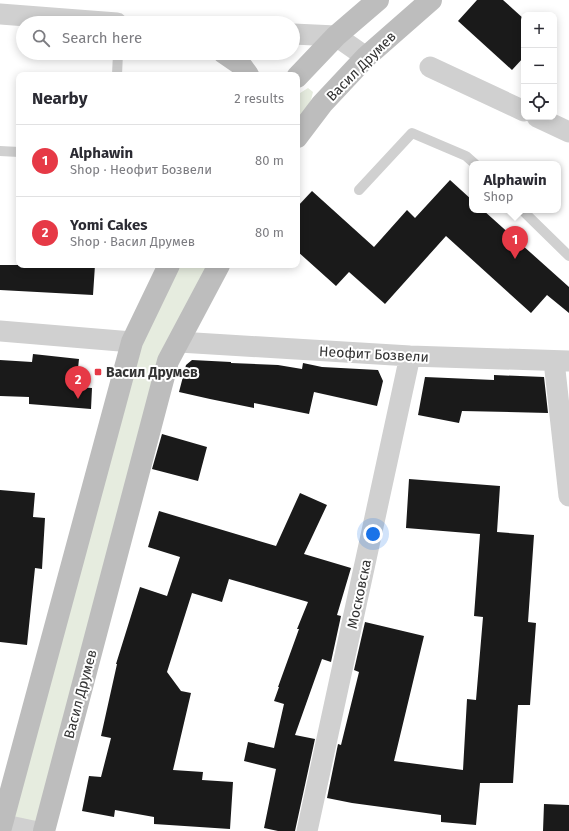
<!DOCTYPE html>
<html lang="en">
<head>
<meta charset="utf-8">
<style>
	:root { --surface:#fff; --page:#f7f7f7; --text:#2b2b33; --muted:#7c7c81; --line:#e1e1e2; --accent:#e63946 }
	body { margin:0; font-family:"Fira Sans",sans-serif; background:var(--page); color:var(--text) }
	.controls { position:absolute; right:12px; top:12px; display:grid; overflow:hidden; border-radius:8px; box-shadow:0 2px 10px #0003 }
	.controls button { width:36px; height:36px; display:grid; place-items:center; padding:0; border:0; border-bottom:1px solid var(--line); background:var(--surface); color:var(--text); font:20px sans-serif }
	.you { position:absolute; left:373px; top:534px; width:14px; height:14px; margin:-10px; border:3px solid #fff; border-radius:50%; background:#1a73e8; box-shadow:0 0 0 6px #1a73e833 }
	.badge { display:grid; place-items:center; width:26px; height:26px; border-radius:50%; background:var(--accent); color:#fff; font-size:13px; font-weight:700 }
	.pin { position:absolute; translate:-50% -33px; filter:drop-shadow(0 1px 2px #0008) }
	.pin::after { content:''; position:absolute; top:21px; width:14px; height:12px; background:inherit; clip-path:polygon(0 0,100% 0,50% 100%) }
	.popup { position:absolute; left:469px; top:161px; width:92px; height:52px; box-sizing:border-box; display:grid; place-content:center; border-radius:8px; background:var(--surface); filter:drop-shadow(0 1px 3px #0005); font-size:13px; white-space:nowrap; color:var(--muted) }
	.popup b { font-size:15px; color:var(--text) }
	.popup::after { content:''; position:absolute; left:50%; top:100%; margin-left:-8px; border:8px solid transparent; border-top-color:var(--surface) }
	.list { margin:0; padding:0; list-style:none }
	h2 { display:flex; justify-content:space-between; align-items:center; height:52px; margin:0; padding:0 16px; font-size:17px }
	h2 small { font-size:13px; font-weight:400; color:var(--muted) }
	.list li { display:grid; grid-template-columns:26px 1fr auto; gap:12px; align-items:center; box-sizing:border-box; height:72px; padding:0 16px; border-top:1px solid var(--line) }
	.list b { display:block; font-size:15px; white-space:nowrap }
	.list p { margin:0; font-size:13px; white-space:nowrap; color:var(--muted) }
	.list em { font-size:13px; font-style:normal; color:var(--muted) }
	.icon { flex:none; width:22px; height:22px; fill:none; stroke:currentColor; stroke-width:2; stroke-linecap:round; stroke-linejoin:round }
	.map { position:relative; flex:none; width:569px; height:831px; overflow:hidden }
	.search { position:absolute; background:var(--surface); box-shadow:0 2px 10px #0003; left:16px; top:16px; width:284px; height:44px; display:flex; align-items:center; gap:10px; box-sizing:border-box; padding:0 14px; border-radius:22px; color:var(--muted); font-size:15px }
	.panel { position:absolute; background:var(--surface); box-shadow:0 2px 10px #0003; left:16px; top:72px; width:284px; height:196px; border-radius:8px }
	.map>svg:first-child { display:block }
	.green { fill:#e6ecdf }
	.building { fill:#1a1a1a }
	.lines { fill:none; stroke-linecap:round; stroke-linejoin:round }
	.lane { stroke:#d0d0d0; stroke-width:10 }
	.street { stroke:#d0d0d0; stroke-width:21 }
	.secondary { stroke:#bdbdbd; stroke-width:22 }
	.poi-dot { fill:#e63946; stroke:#fff; stroke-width:1.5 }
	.labels { text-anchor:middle; stroke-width:4; stroke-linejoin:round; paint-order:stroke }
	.street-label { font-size:14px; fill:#333; stroke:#fff }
	.poi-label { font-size:14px; font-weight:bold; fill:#333; stroke:#fff; text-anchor:start }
</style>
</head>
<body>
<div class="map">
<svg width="569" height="831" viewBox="0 0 569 831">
	<rect width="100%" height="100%" fill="#fff"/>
	<path class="green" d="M308,88L313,92L311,100L297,133V95Z
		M169,265H219L179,342L44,831H0L132,342Z"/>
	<path class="building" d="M477,0H503L524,19V57L512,70L458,21Z
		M450,180L472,200V210H483L569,287V313L547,295L531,313L446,236L385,304L349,272L336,286L297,251V207L312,191L374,247L407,210L415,218Z
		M0,265H95L93,295L0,290Z
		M33,354L79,359L76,387L92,388L91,409L29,404V397L0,396V360L32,362Z
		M192,360L231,362V363L278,365L302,369L303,363L322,367L378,370L383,381L377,406L314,392L309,414L254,403V408L210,399L179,392L186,365Z
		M494,375L544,377L548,413L462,411L459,423L418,415L425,377L494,380Z
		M162,434L207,447L198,481L152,469Z
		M409,479L500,486L497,532L534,535L528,622L536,623L530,705H518L513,783H480L476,825L441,822V815L352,803L327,798L338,744L341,745L359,672L354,670L365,622L424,636L394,761L463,770L467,699L476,700L483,617L474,616L480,534L406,528Z
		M0,490L35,493L33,517L45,518L42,569L35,568L27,645L0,642Z
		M300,493L327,505L304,554L351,568L337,615L341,616L331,662L322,659L295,735L315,739L295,831H278L264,828L276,769L244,761L248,742L274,748L284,704L274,701L279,687H278L299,629H297L308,602L229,579L222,602L192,593L167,672L181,691L191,693L173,770L203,772L202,780L233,782L230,829L154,824V817L115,810L114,817L82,811L89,776L101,777L111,738L101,736L117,664H116L140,587L167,596L180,557L148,547L159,511L276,546Z
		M544,804L569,805V831H543Z"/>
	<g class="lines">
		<path class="lane" d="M117,75L118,53
			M0,151L19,152
			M359,190L412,133L466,156L475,164
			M522,210L569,256"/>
		<path class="street" d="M0,14L117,23
			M293,34L336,36L366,57
			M430,67L524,111
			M537,117L569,132
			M0,331L132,342
			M179,342L410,356L569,361
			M554,361L569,496
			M0,824L33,831
			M307,831L410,356"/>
		<path class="secondary" d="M224,53L240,64L248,75
			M297,77L336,36L378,0
			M297,137L322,104L366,57L431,0
			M0,831L132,342L169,265
			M44,831L168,361L219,265"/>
	</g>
	<rect class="poi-dot" x="94" y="368" width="8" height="8" rx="2"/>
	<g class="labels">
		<g class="street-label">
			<text transform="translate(361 66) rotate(-45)" y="5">Васил Друмев</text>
			<text transform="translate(374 354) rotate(3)" y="5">Неофит Бозвели</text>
			<text transform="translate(359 594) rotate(-78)" y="5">Московска</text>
			<text transform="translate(80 694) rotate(-75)" y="5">Васил Друмев</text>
		</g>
		<g class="poi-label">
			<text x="106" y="377">Васил Друмев</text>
		</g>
	</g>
</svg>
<div class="controls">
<button>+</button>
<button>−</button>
<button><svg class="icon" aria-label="locate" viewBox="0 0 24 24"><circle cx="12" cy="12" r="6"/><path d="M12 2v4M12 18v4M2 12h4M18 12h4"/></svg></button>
</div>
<div class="you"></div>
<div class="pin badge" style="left:515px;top:259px">1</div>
<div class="popup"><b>Alphawin</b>Shop</div>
<div class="pin badge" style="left:78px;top:399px">2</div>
<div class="search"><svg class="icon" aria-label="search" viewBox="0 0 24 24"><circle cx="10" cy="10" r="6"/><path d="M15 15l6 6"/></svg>Search here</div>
<section class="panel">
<h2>Nearby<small>2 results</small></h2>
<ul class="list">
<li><span class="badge">1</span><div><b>Alphawin</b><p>Shop · Неофит Бозвели</p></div><em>80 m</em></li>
<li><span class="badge">2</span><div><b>Yomi Cakes</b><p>Shop · Васил Друмев</p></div><em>80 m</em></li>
</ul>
</section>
</div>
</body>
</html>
